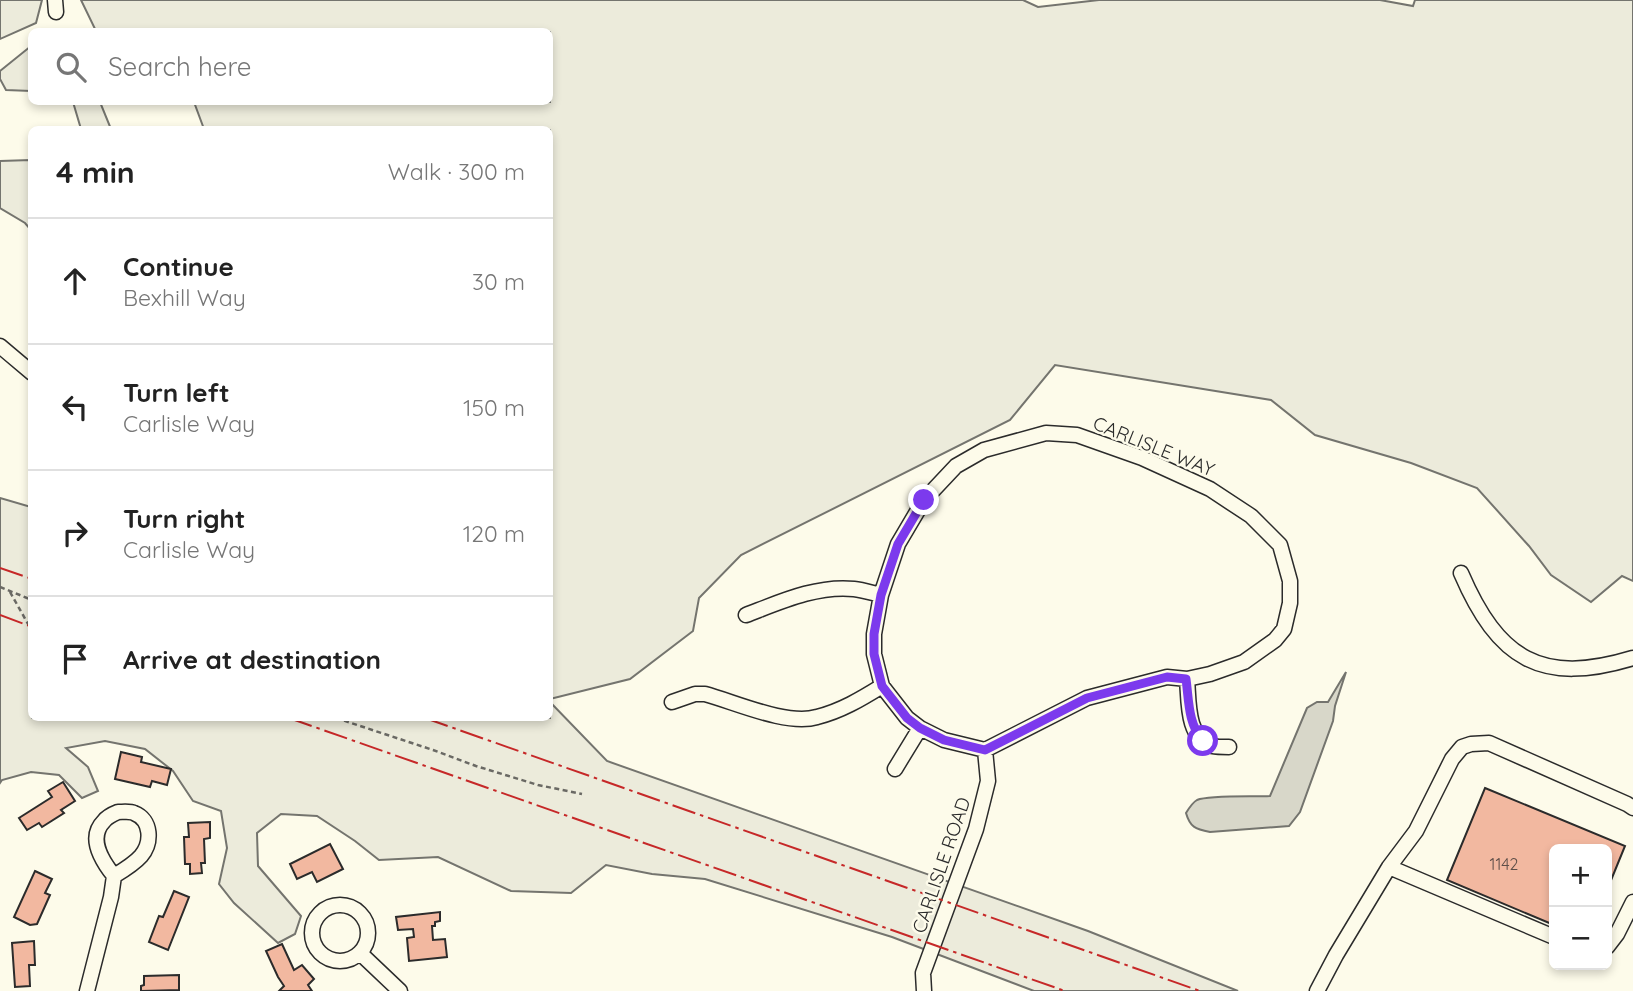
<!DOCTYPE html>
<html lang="en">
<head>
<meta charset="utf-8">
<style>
	:root { --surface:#fff; --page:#f2f2f2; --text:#222; --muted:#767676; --line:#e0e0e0 }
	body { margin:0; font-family:Quicksand,sans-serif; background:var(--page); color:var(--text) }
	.controls { position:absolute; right:21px; bottom:21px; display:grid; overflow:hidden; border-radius:10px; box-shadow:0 4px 10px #0003 }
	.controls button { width:63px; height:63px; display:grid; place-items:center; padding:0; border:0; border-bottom:2px solid var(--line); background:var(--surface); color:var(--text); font:35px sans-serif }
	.stop { position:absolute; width:21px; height:21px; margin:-16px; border:5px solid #7c3aed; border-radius:50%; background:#fff }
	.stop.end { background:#7c3aed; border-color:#fff; box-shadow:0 2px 7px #0008 }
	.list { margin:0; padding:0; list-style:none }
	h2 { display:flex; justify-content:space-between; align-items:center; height:91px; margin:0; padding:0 28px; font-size:30px }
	h2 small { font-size:23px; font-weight:400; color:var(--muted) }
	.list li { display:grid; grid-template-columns:46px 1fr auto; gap:21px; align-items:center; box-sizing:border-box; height:126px; padding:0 28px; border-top:2px solid var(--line) }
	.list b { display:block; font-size:26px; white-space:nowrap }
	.list p { margin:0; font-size:23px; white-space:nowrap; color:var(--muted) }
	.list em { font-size:23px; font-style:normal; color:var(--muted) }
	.icon { flex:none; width:38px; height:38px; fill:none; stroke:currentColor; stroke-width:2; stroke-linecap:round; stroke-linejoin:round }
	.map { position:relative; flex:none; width:1633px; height:991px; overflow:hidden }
	.search { position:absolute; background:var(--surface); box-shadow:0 4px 10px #0003; left:28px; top:28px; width:525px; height:77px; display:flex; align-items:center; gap:18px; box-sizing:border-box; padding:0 24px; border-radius:10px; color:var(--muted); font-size:26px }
	.panel { position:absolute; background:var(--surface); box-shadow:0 4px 10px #0003; left:28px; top:126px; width:525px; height:595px; border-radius:10px }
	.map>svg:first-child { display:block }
	.green { fill:#ecebdb; stroke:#74746e; stroke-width:2 }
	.water { fill:#d8d7c9; stroke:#74746e; stroke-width:2 }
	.building { fill:#f2b8a0; stroke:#2b2b2b; stroke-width:2 }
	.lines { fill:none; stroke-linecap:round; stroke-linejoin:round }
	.minor-casing { stroke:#2b2b2b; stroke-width:17 }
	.path { stroke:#6a6964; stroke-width:2.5; stroke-dasharray:5 3.5; stroke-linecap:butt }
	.minor { stroke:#fdfbea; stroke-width:14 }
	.power { stroke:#c62828; stroke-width:2; stroke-dasharray:24 5 3.5 5; stroke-linecap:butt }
	.route { stroke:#7c3aed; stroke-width:9 }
	.labels { text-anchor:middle; stroke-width:5; stroke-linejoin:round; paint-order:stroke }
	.number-label { font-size:16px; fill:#5d4e48 }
	.street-label { font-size:19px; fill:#2b2b2b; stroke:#fdfbea }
</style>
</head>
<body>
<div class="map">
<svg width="1633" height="991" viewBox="0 0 1633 991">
	<rect width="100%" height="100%" fill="#fdfbea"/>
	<path class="green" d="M0,0H42L36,23L0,39Z
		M81,0H1023L1038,7L1099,0H1380L1413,6L1415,0H1633V581L1622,576L1591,602L1551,575L1529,546L1477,488L1411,463L1315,435L1271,400L1055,365L1010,420L741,555L699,598L693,631L630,679L550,699V130L204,129L194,102H550V32L96,31Z
		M31,46V91L6,90L0,79V71Z
		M73,102H100L111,129H81Z
		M31,160H32L31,230L25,223L0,208V161Z
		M0,498L31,507L32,718H550V702L607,761L1088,931L1238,991H1034L892,937L705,879L652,874L606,865L571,893L511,891L438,857L379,860L355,841L317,816L281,814L257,833L258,866L301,916L295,934L278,943L234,903L219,884L227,848L221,811L193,801L173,771L145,749L105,741L66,748L88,767L98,791L82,798L59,775L31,772L2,780L0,783Z"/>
	<path class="water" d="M1346,672L1335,706L1333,721L1300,812L1289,826L1210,832C1195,829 1190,827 1186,813C1189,808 1192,803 1197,800C1210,795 1254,797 1270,796L1307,708L1317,702H1328Z"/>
	<path class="building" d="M121,752L142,757L141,762L171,769L167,785L152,781L150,787L115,779Z
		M63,782L75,801L61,810L64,813L42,827L39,823L27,830L19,818L52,797L48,791Z
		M1485,788L1625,846L1607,890V849H1554V925L1447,880Z
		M210,822V838L204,839L205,863H201L202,873L190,874V864H185L184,837H189L188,823Z
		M330,844L343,869L317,882L312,872L297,879L290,864Z
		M35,871L52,879L45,893L50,895L37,924L30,925L14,917Z
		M174,891L189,897L168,950L149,942L159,916L163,917Z
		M440,912V921L435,922V926H432L433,940L445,939L447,957L409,961L407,938L414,937L413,929L398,930L396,917Z
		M34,941L35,965H29L30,986L15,987L12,943Z
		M282,944L294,970L302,965L314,979L308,985L312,991H279L284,986L278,977L266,951Z
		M179,975V990L141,991V986L144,985V976Z"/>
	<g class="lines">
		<defs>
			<path id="minor" d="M55,0L56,12
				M0,346L32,373
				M1046,433L1077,435L1142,458L1210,489L1251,516L1280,545L1290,581V603L1284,629L1275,640L1244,662L1210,674L1187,679L1167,677L1087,698L985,750L944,740L920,728L907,718L882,686L874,654V634L881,595L898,544L924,500L956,466L984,450Z
				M1461,573C1498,659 1541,686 1633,658
				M746,615C780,602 817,585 854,589C863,590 872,593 881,595
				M1187,679C1189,700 1186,738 1212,746C1217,747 1224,747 1229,747
				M672,702L695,694H705C735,702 787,726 817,717C841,711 861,699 882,686
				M895,769L920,728
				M118,812C123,812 130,811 134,813C152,820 152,843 141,856C134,864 124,870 114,876C102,861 87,838 104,821C107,817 113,814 118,812Z
				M1389,867L1554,937
				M312 933a28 28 0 1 1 56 0a28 28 0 1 1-56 0Z
				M1607,947L1617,934L1633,902
				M360,953L400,991
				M87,991L111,897L114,876
				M924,991L923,973L976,829L988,781L985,750
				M1317,991L1336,955L1389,867L1416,831L1452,759L1462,747L1471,744L1489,743L1627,804L1633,808"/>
		</defs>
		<use href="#minor" class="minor-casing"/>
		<path class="path" d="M0,587L32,600
			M10,592L32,631
			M336,718L433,750L476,766L538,785L582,794"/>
		<use href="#minor" class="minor"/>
		<path class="power" d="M0,568L32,579
			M0,615L32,627
			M289,718L1065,991
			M425,718L1200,991"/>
	</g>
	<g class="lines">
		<path class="route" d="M924,500L898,544L881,595L874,634V654L882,686L907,718L920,728L944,740L985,750L1087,698L1167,677L1186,679C1189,701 1188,724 1203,741"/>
	</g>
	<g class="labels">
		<g class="number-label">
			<text x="1504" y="870">1142</text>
		</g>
		<g class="street-label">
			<text transform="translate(1154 446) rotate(22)" y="7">CARLISLE WAY</text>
			<text transform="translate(941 865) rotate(-71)" y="7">CARLISLE ROAD</text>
		</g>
	</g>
</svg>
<div class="controls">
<button>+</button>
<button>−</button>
</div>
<div class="stop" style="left:1203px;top:741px"></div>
<div class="stop end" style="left:924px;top:500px"></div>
<div class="search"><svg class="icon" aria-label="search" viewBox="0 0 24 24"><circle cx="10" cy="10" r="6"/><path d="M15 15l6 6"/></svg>Search here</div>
<section class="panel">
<h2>4 min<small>Walk · 300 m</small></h2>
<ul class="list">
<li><svg class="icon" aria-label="ahead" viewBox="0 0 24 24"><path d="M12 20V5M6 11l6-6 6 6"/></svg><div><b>Continue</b><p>Bexhill Way</p></div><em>30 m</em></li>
<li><svg class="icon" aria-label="left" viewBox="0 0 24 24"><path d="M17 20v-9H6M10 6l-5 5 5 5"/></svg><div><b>Turn left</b><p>Carlisle Way</p></div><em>150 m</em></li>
<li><svg class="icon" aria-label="right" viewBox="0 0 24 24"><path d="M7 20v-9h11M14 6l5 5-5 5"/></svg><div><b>Turn right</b><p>Carlisle Way</p></div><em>120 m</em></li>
<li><svg class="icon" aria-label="arrive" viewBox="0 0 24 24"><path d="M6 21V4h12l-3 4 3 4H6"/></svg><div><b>Arrive at destination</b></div></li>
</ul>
</section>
</div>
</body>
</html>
